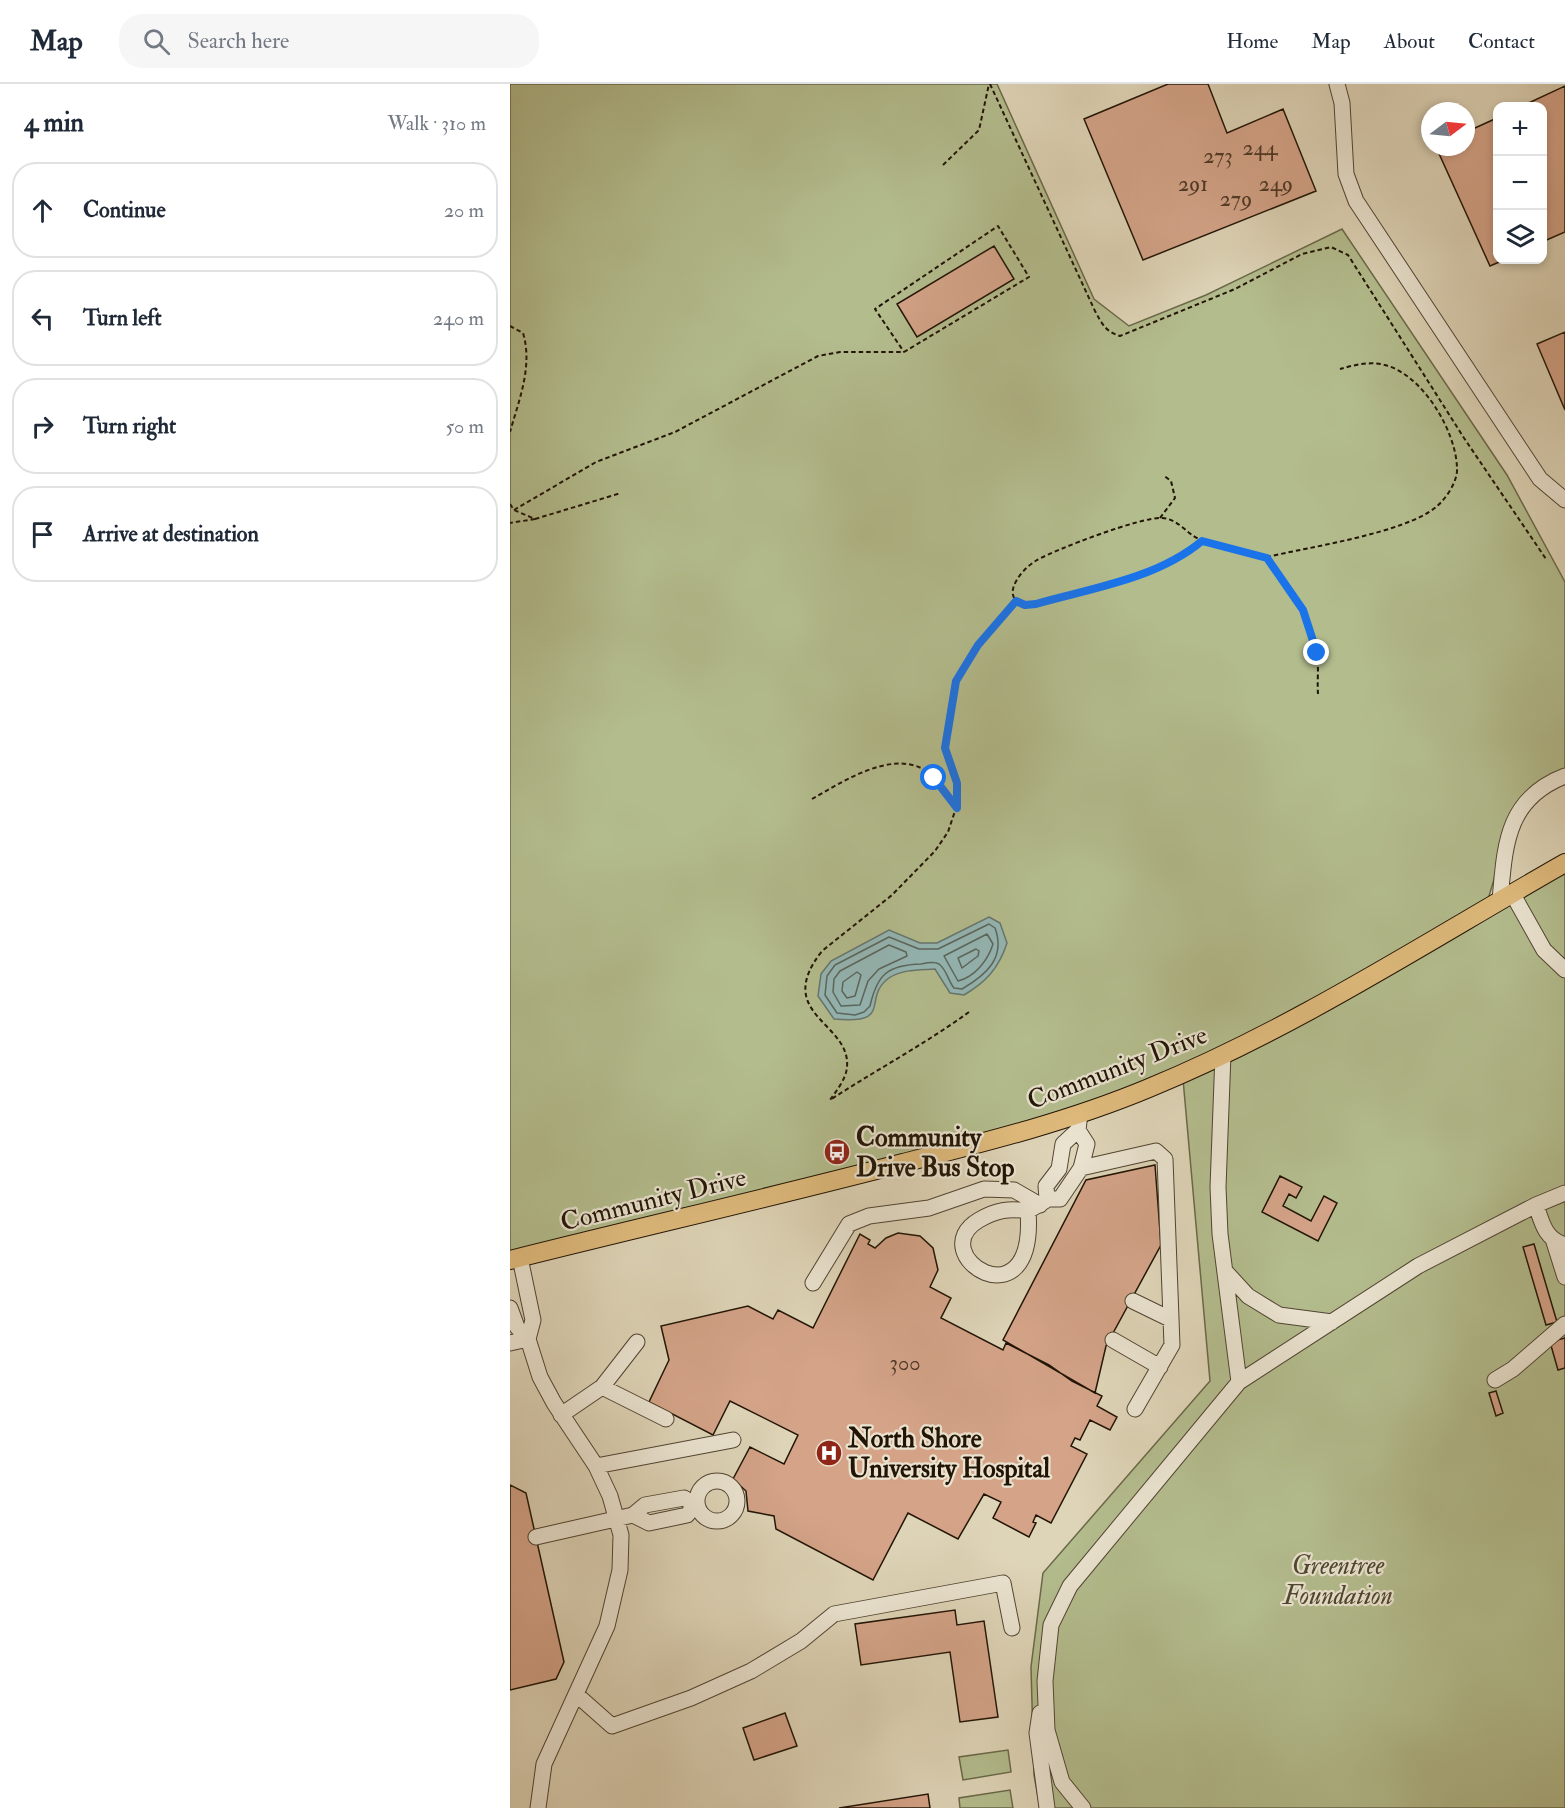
<!DOCTYPE html>
<html lang="en">
<head>
<meta charset="utf-8">
<style>
	:root { --surface:#fff; --page:#f6f6f7; --text:#1f2937; --muted:#747a83; --line:#e0e1e3 }
	body { margin:0; font-family:"IM FELL Double Pica",serif; background:var(--page); color:var(--text) }
	.controls { position:absolute; right:18px; top:18px; display:grid; overflow:hidden; border-radius:12px; box-shadow:0 3px 9px #0003 }
	.controls button { width:54px; height:54px; display:grid; place-items:center; padding:0; border:0; border-bottom:2px solid var(--line); background:var(--surface); color:var(--text); font:30px sans-serif }
	.compass { position:absolute; left:911px; top:18px; width:54px; height:54px; border-radius:50%; background:var(--surface); box-shadow:0 3px 9px #0003; rotate:74deg }
	.stop { position:absolute; width:18px; height:18px; margin:-14px; border:4px solid #1a73e8; border-radius:50%; background:#fff }
	.stop.end { background:#1a73e8; border-color:#fff; box-shadow:0 2px 6px #0008 }
	.list { margin:0; padding:0; list-style:none }
	h2 { display:flex; justify-content:space-between; align-items:center; height:78px; margin:0; padding:0 24px; font-size:26px }
	h2 small { font-size:20px; font-weight:400; color:var(--muted) }
	.list li { display:grid; grid-template-columns:39px 1fr auto; gap:18px; align-items:center; box-sizing:border-box; height:96px; margin:0 12px 12px; padding:0 12px; border:2px solid var(--line); border-radius:24px }
	.list b { display:block; font-size:22px; white-space:nowrap }
	.list em { font-size:20px; font-style:normal; color:var(--muted) }
	.icon { flex:none; width:33px; height:33px; fill:none; stroke:currentColor; stroke-width:2; stroke-linecap:round; stroke-linejoin:round }
	.map { position:relative; flex:none; width:1055px; height:1724px; overflow:hidden }
	header { display:flex; align-items:center; gap:36px; box-sizing:border-box; height:84px; padding:0 30px; background:var(--surface); border-bottom:2px solid var(--line) }
	header strong { font-size:28px }
	nav { display:flex; gap:33px; margin-inline-start:auto; font-size:21px }
	.search { width:420px; height:54px; background:var(--page); display:flex; align-items:center; gap:15px; box-sizing:border-box; padding:0 21px; border-radius:24px; color:var(--muted); font-size:22px }
	main { display:flex }
	aside { flex:1; background:var(--surface) }
	.map>svg:first-child { display:block }
	.green { fill:#b3bc8d; stroke:#6a6849; stroke-width:1.5 }
	.water { fill:#94b7b5; stroke:#66766f; stroke-width:1.5 }
	.lines { fill:none; stroke-linecap:round; stroke-linejoin:round }
	.shore { stroke:#5a665d; stroke-width:1.5 }
	.building { fill:#d4a388; stroke:#211405; stroke-width:1.5 }
	.minor-casing { stroke:#504432; stroke-width:17 }
	.major-casing { stroke:#211405; stroke-width:20 }
	.path { stroke:#211405; stroke-width:2; stroke-dasharray:4.5 3; stroke-linecap:butt }
	.minor { stroke:#eae3d0; stroke-width:15 }
	.major { stroke:#dfba7c; stroke-width:18 }
	.route { stroke:#1a73e8; stroke-width:8 }
	.labels { text-anchor:middle; stroke-width:4.5; stroke-linejoin:round; paint-order:stroke }
	.number-label { font-size:22px; fill:#4e3826 }
	.street-label { font-size:26px; fill:#211405; stroke:#eae3d0 }
	.poi-label { font-size:26px; font-weight:bold; fill:#211405; stroke:#eae3d0; text-anchor:start }
	.park-label { font-size:26px; font-style:italic; fill:#4d462e; stroke:#eae3d0 }
</style>
</head>
<body>
<header>
<strong>Map</strong>
<div class="search"><svg class="icon" aria-label="search" viewBox="0 0 24 24"><circle cx="10" cy="10" r="6"/><path d="M15 15l6 6"/></svg>Search here</div>
<nav><a>Home</a><a>Map</a><a>About</a><a>Contact</a></nav>
</header>
<main>
<aside>
<h2>4 min<small>Walk · 310 m</small></h2>
<ul class="list">
<li><svg class="icon" aria-label="ahead" viewBox="0 0 24 24"><path d="M12 20V5M6 11l6-6 6 6"/></svg><div><b>Continue</b></div><em>20 m</em></li>
<li><svg class="icon" aria-label="left" viewBox="0 0 24 24"><path d="M17 20v-9H6M10 6l-5 5 5 5"/></svg><div><b>Turn left</b></div><em>240 m</em></li>
<li><svg class="icon" aria-label="right" viewBox="0 0 24 24"><path d="M7 20v-9h11M14 6l5 5-5 5"/></svg><div><b>Turn right</b></div><em>50 m</em></li>
<li><svg class="icon" aria-label="arrive" viewBox="0 0 24 24"><path d="M6 21V4h12l-3 4 3 4H6"/></svg><div><b>Arrive at destination</b></div></li>
</ul>
</aside>
<div class="map">
<svg width="1055" height="1724" viewBox="0 0 1055 1724">
	<rect width="100%" height="100%" fill="#ded4b7"/>
	<filter id="stains"><feTurbulence type="fractalNoise" baseFrequency=".00333" numOctaves="4"/><feColorMatrix values="0 0 0 0 .2 0 0 0 0 .09 0 0 0 0 .02 0 0 0 .5 -.17"/></filter>
	<radialGradient id="worn" r=".72"><stop offset=".6" stop-color="#630" stop-opacity="0"/><stop offset="1" stop-color="#630" stop-opacity=".3"/></radialGradient>
	<path class="green" d="M0,0H487L584,215L619,242L696,211L832,145L997,391L1055,498V690L1000,742L976,822L1055,775V1724H530L524,1691L521,1583L533,1489L700,1297L672,984L561,1029L0,1176Z
		M498,1666L501,1688L453,1696L449,1673Z
		M500,1706L503,1724H450L449,1714Z"/>
	<path class="water" d="M479,833L490,839L497,859C489,884 476,898 454,911L440,909L425,885C410,886 392,885 379,894C351,914 385,941 324,935L308,912L311,890L321,877L379,846L410,859H427Z"/>
	<g class="lines">
		<path class="shore" d="M479,840L485,844C496,874 476,891 452,905L444,904C438,897 437,886 429,880C424,877 416,879 411,880C377,881 367,891 360,922L354,928L345,931L327,929L315,911L317,892L325,881L379,853L409,865H428Z
			M477,850L483,860C478,876 465,893 448,897L434,872Z
			M379,861L396,868L397,872L369,885L358,897L350,921L331,922L323,908L324,895L330,887Z
			M466,865L469,867L468,872L452,884L448,874Z
			M347,888L351,891L345,912L337,914L332,907L333,898Z"/>
	</g>
	<path class="building" d="M658,0H698L717,49L773,25L806,107L633,176L574,35Z
		M1055,2V148L1032,158V22H1012Z
		M987,34V176H994L980,182L926,63H956V48Z
		M484,162L504,195L407,253L387,220Z
		M1055,248V326L1027,260Z
		M645,1081L651,1161L596,1262L585,1309L493,1256L576,1096Z
		M770,1092L792,1103L786,1114L779,1110L773,1122L801,1137L814,1112L827,1119L808,1157L752,1128Z
		M388,1149L410,1152L423,1164L428,1186L420,1203L441,1214L431,1234L493,1266L496,1259L539,1281L562,1297L592,1312L587,1322L607,1333L600,1346L580,1336L570,1356L565,1354L561,1362L577,1370L541,1439L526,1431L523,1438L526,1439L519,1453L483,1434L491,1418L474,1410L448,1455L398,1429L363,1496L266,1445L264,1432L238,1427L236,1407L223,1395L240,1363L274,1380L288,1351L220,1317L203,1351L139,1318L159,1276L151,1242L238,1222L263,1235L268,1226L303,1244L350,1150L360,1156L358,1160L365,1164L376,1154Z
		M1024,1160L1047,1238L1036,1241L1013,1163Z
		M1055,1254V1284L1048,1286L1040,1258Z
		M986,1307L993,1329L986,1332L979,1309Z
		M0,1401L16,1409L54,1578L46,1595L0,1606Z
		M445,1526L447,1541L474,1537L488,1633L450,1638L440,1568L351,1581L345,1540Z
		M275,1629L287,1662L244,1676L233,1644Z
		M418,1710L420,1724H329Z"/>
	<g class="lines">
		<defs>
			<path id="minor" d="M827,0L832,19L836,90L846,117L1030,395L1055,416
				M1002,809L1034,866L1055,886
				M990,816C995,761 996,715 1055,692
				M713,970L708,1103L710,1150L729,1298
				M568,1046L553,1060L549,1085L536,1102L537,1115H550L571,1084L577,1060L568,1046L570,1029
				M571,1084L646,1067L655,1075L662,1261L625,1325
				M1026,1121C1032,1139 1035,1155 1055,1161
				M518,1127C527,1245 411,1170 469,1136C486,1126 499,1124 518,1127L535,1117
				M1044,1158L1055,1193
				M10,1174L23,1236L18,1255
				M715,1187L738,1212L769,1231L822,1238
				M303,1199L339,1140L359,1132L419,1124L474,1105L504,1106L530,1121
				M623,1217L660,1235
				M0,1224L7,1243L18,1255L30,1293L44,1319L86,1382L100,1412L111,1451L110,1486L97,1542L34,1680L28,1724
				M603,1256L650,1283
				M0,1259L18,1255
				M985,1296L1003,1285L1055,1240
				M92,1303L127,1258
				M51,1331L92,1303L156,1335
				M86,1382L223,1356
				M187 1417a20 20 0 1 1 40 0a20 20 0 1 1-40 0Z
				M123,1431L139,1439L177,1431L186,1420
				M26,1453L123,1431L135,1421L174,1414L184,1420
				M67,1611L102,1642L181,1614L241,1587L291,1557L324,1530L493,1499L502,1544
				M530,1629L527,1649L537,1724
				M573,1724L552,1698L537,1646L535,1597L541,1541L560,1502L729,1298L908,1182L1026,1121L1055,1109"/>
			<path id="major" d="M0,1176C131,1143 263,1113 393,1079C476,1058 560,1037 639,1004C785,944 918,857 1055,779"/>
		</defs>
		<use href="#minor" class="minor-casing"/>
		<use href="#major" class="major-casing"/>
		<path class="path" d="M480,0L585,227C592,240 596,248 610,252L725,205L792,170L821,163L838,171L954,354L1036,475
			M433,81L469,46L479,0
			M0,242L13,249C23,282 9,316 0,348
			M0,420L4,426L25,435L0,439
			M4,426L86,378L165,348L308,272L330,268H394L519,193L488,142L365,225L394,268
			M650,434L665,414L661,397L653,391
			M25,435L111,409
			M692,457C646,495 582,504 526,520C486,523 505,489 527,476C547,465 630,433 652,434C669,435 676,450 691,456C711,465 735,468 757,473
			M808,610C807,597 809,581 807,568C802,532 777,503 757,473C799,463 895,449 926,423C936,415 948,397 947,384C946,347 913,291 875,281C860,277 844,281 830,285
			M302,715C332,698 379,667 413,685C427,693 437,711 446,724
			M459,928C415,960 366,986 320,1016C327,1006 336,995 337,983C341,938 262,931 312,867L382,811L425,767L438,748L446,724L447,699L435,664L446,597L468,561L506,517"/>
		<use href="#minor" class="minor"/>
		<use href="#major" class="major"/>
	</g>
	<g class="lines">
		<path class="route" d="M424,694L447,724V699L435,664L446,597L468,561L506,517L515,521L526,520C582,504 646,495 692,457L757,474L793,526L807,569"/>
	</g>
	<defs>
		<symbol id="bus-disc" viewBox="-11 -11 22 22"><circle r="9.5" fill="#8f2418" stroke="#eae3d0"/><path d="M-5-6H5V4H4V6H2V4H-2V6H-4V4H-5ZM-3.5-4V0h7V-4ZM-3.5 1.2v1.5H-2V1.2ZM2 1.2v1.5H3.5V1.2Z" fill="#fff"/></symbol>
		<symbol id="hospital-disc" viewBox="-11 -11 22 22"><circle r="9.5" fill="#8f2418" stroke="#eae3d0"/><path d="M-5-5h3v3.5h4V-5h3V5h-3V1.5h-4V5h-3Z" fill="#fff"/></symbol>
	</defs>
	<g fill-rule="evenodd">
		<use href="#bus-disc" x="312" y="1053" width="30" height="30"/>
		<use href="#hospital-disc" x="304" y="1354" width="30" height="30"/>
	</g>
	<g class="labels">
		<g class="number-label">
			<text x="750" y="71">244</text>
			<text x="708" y="79">273</text>
			<text x="683" y="107">291</text>
			<text x="766" y="107">249</text>
			<text x="726" y="122">279</text>
			<text x="395" y="1286">300</text>
		</g>
		<g class="street-label">
			<text transform="translate(607 983) rotate(-21)" y="9">Community Drive</text>
			<text transform="translate(143 1115) rotate(-14)" y="9">Community Drive</text>
		</g>
		<g class="poi-label">
			<text x="346" y="1062">Community<tspan x="346" dy="30">Drive Bus Stop</tspan></text>
			<text x="338" y="1363">North Shore<tspan x="338" dy="30">University Hospital</tspan></text>
		</g>
		<g class="park-label">
			<text x="828" y="1490">Greentree<tspan x="828" dy="30">Foundation</tspan></text>
		</g>
	</g>
	<rect width="100%" height="100%" filter="url(#stains)"/>
	<rect width="100%" height="100%" fill="url(#worn)"/>
</svg>
<div class="controls">
<button>+</button>
<button>−</button>
<button><svg class="icon" aria-label="layers" viewBox="0 0 24 24"><path d="M12 4l9 5-9 5-9-5zM3 14l9 5 9-5"/></svg></button>
</div>
<svg class="compass" viewBox="-18 -18 36 36"><path d="M0-13l5 13h-10z" fill="#e53935"/><path d="M0 13l5-13h-10z" fill="#747a83"/></svg>
<div class="stop" style="left:424px;top:694px"></div>
<div class="stop end" style="left:807px;top:569px"></div>
</div>
</main>
</body>
</html>
